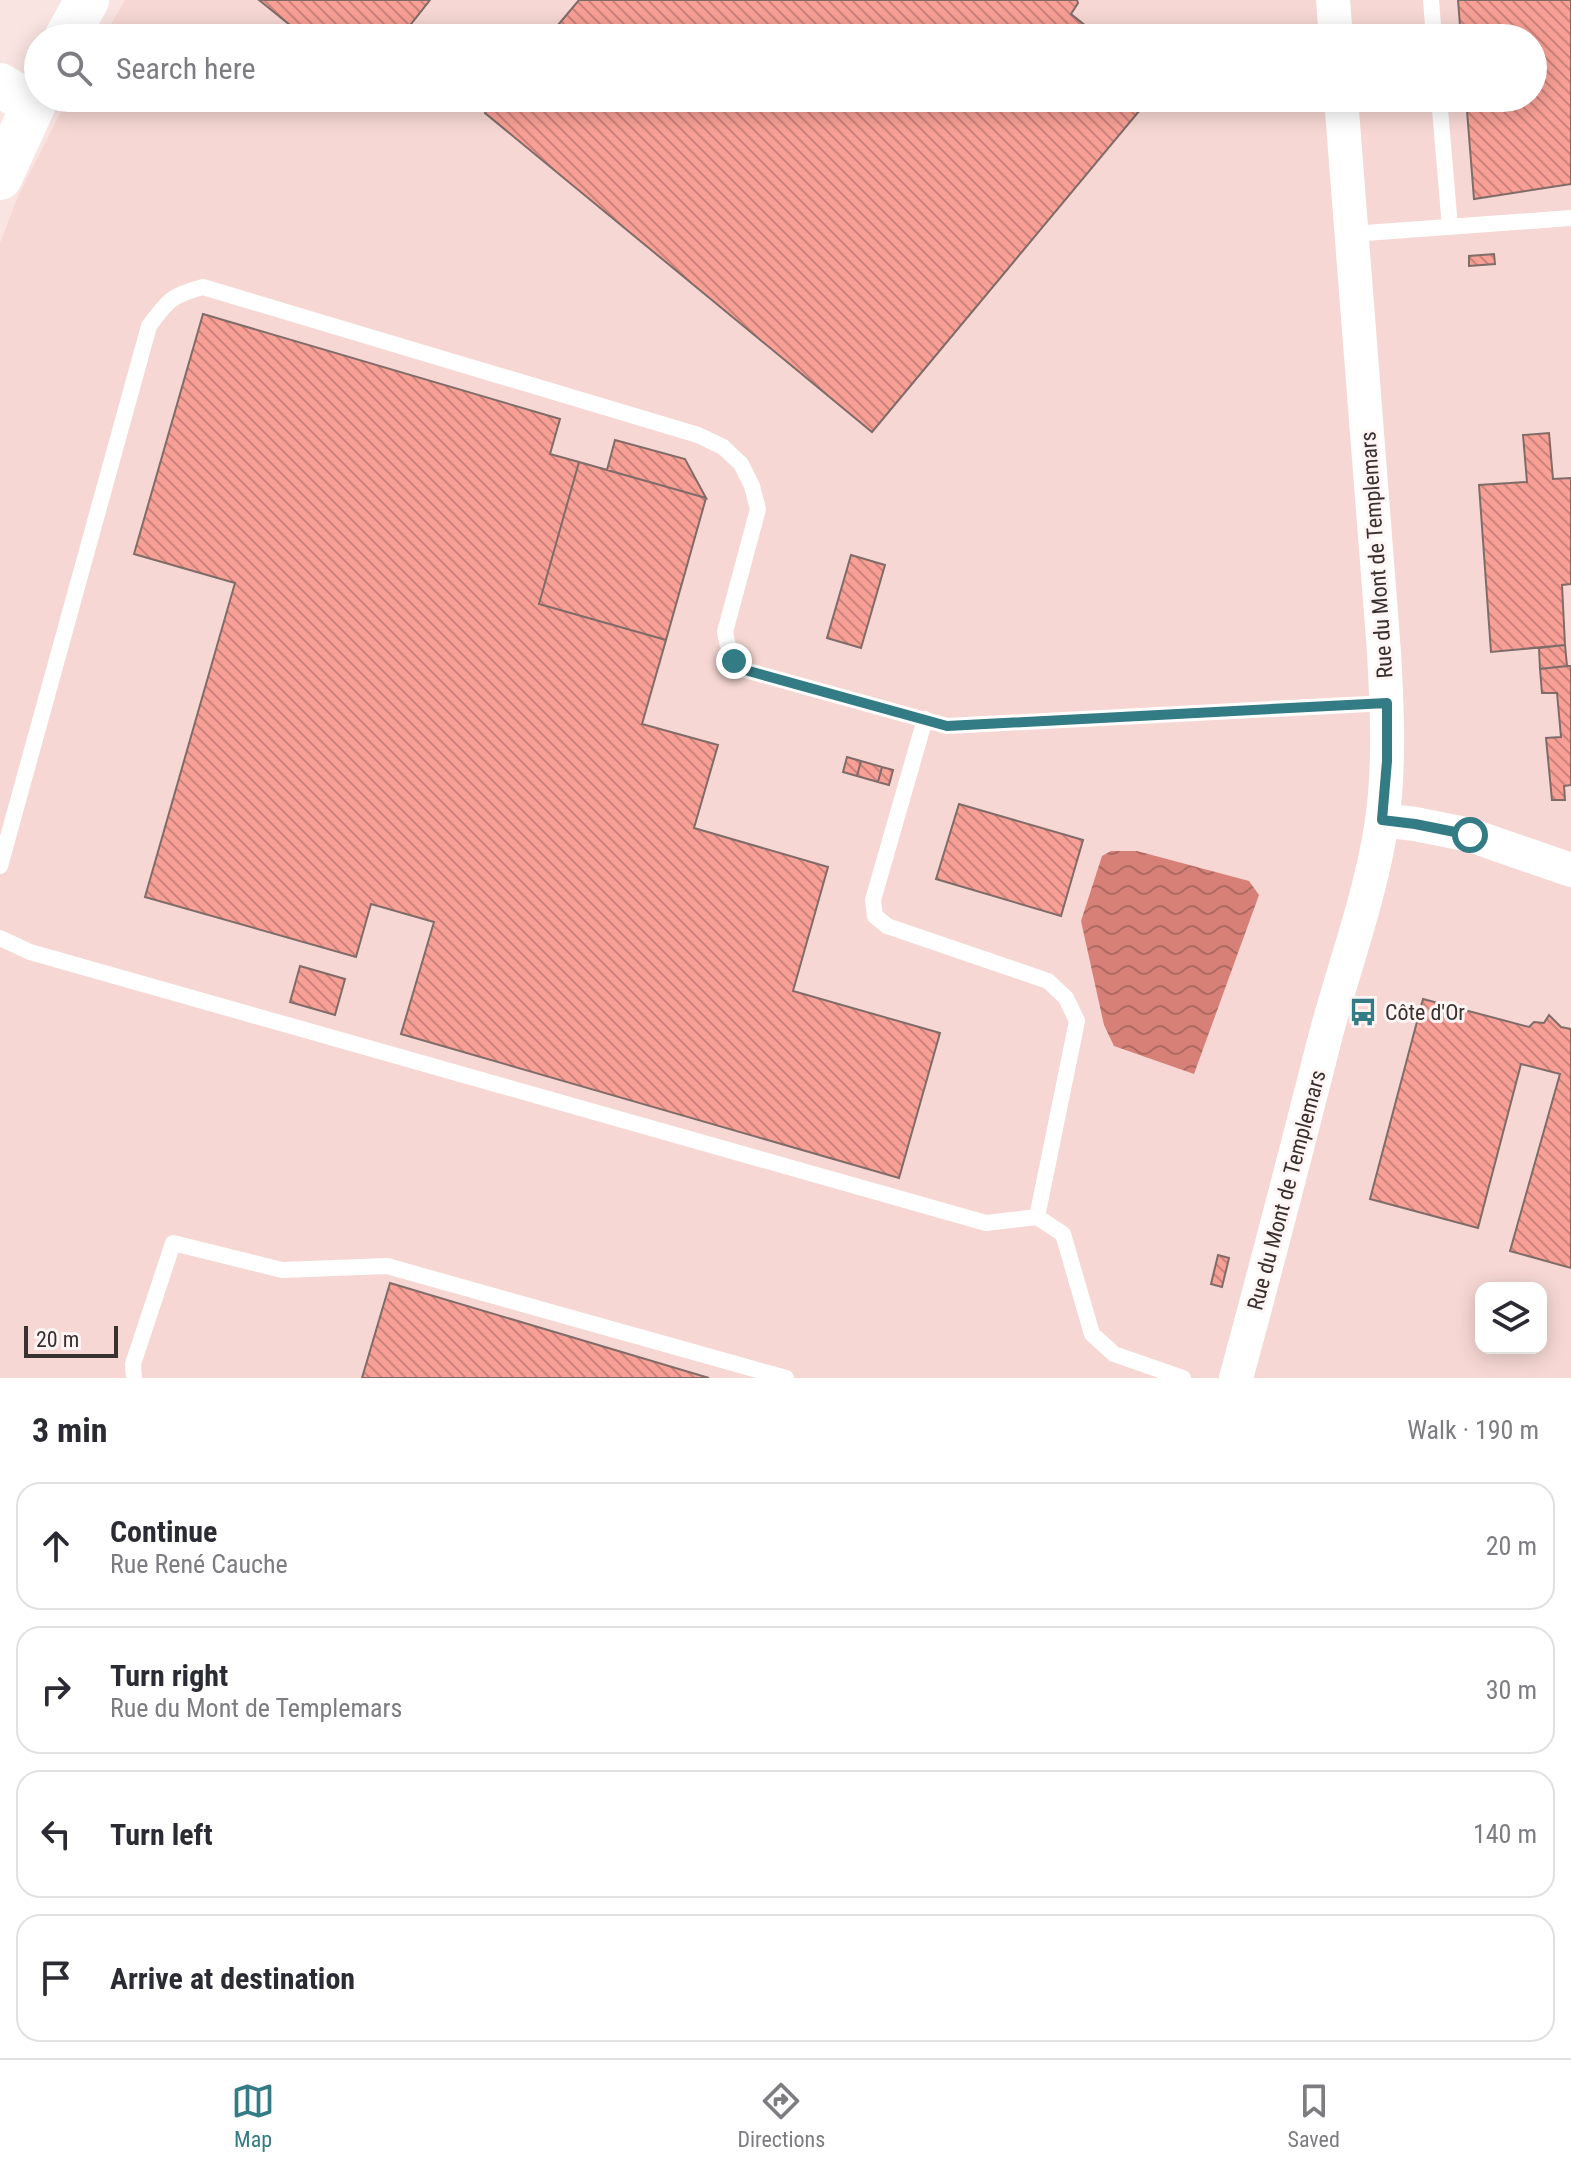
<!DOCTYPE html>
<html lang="en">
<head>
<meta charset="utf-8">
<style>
	:root { --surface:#fff; --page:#f2f2f3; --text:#2b2b33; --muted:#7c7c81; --line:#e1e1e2; --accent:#347c85 }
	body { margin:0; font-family:"Roboto Condensed",sans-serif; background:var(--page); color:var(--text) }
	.controls { position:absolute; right:24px; bottom:24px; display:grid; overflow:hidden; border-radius:16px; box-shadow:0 4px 20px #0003 }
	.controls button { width:72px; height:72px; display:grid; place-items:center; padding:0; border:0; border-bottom:2px solid var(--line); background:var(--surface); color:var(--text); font:40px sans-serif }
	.scale { position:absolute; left:24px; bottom:20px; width:94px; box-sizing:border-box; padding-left:8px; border:4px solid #393130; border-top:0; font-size:22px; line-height:28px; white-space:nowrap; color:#393130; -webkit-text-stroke:6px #fef5f4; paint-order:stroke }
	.stop { position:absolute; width:24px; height:24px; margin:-18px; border:6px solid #347c85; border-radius:50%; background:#fff }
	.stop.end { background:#347c85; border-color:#fff; box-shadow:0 2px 8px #0008 }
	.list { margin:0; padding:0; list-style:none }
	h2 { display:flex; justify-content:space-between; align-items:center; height:104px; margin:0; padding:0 32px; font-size:34px }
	h2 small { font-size:26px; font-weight:400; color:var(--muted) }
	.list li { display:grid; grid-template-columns:52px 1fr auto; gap:24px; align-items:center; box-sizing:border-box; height:128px; margin:0 16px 16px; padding:0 16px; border:2px solid var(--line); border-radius:24px }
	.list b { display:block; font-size:30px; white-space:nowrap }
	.list p { margin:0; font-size:26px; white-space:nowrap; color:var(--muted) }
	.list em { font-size:26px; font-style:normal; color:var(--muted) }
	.icon { flex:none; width:44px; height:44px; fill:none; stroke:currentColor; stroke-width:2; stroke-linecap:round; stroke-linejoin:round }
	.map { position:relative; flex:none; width:1571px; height:1378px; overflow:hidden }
	.search { position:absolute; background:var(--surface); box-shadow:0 4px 20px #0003; left:24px; right:24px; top:24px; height:88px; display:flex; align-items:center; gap:20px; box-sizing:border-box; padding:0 28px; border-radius:44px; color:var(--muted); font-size:30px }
	.sheet { height:680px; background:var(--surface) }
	nav { display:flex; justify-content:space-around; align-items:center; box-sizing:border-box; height:112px; border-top:2px solid var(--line); background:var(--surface); font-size:22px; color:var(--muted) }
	nav a { display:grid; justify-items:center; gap:4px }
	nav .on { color:var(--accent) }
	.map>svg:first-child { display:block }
	.built { fill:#f6d7d3; fill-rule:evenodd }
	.water { fill:url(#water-waves) }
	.building { fill:url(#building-back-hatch); stroke:#7f6c69; stroke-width:2 }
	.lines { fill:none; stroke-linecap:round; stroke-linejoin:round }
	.lane { stroke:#fff; stroke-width:16 }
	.street { stroke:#fff; stroke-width:34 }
	.secondary { stroke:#fff; stroke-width:44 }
	.route { stroke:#347c85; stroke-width:10 }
	.labels { text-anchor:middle; stroke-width:6; stroke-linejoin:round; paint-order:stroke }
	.street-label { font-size:22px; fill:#393130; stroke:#fef5f4 }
	.poi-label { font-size:22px; fill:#393130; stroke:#fef5f4; text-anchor:start }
</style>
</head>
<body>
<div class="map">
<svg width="1571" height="1378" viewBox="0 0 1571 1378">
	<defs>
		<pattern id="water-waves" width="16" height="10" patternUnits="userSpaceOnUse" patternTransform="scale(2)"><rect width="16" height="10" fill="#d68077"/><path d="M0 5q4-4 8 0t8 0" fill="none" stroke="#af6962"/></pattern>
		<pattern id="building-back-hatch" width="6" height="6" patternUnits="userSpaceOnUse" patternTransform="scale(2)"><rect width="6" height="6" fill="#f9a096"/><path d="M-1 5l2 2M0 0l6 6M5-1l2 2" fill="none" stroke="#cb837b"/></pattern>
	</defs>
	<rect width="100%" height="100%" fill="#fae4e2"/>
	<path class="built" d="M125,0H1571V1378H0V243L18,196L68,98H1533V38H103ZM1481,1288H1541V1348H1481Z"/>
	<path class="water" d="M1111,851H1137L1249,881L1259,895L1194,1074L1114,1046L1104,1025L1081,921L1102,856Z"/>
	<path class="building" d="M259,0H430L400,38H306Z
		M579,0H1077L1078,3L1071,14L1101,38H547Z
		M1458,0H1571V184L1474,199L1466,98H1533V38H1461Z
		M497,98H1150L872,432L485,113Z
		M1494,254L1495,264L1469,266V256Z
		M203,314L560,419L550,454L579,462L539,604L666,640L642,724L718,745L694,828L828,867L793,991L940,1033L899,1178L401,1034L434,922L371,904L356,957L145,897L235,583L134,554Z
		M1549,433L1553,479L1571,478V584L1562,585L1565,645L1491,652L1479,485L1527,482L1523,435Z
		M615,440L685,459L706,498L607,470Z
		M579,462L706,498L666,640L539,604Z
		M851,555L885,565L861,648L827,638Z
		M1565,645L1567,666L1540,669L1539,648Z
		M1567,666H1571V785L1564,786L1565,800H1552L1546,738L1561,737L1557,693H1542L1540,669Z
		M847,757L861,761L857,776L843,772Z
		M861,761L882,767L878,782L857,776Z
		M882,767L893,770L889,785L878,782Z
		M959,804L1083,840L1061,916L936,879Z
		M300,966L345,979L335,1015L290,1002Z
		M1423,999L1529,1027L1534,1022L1544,1023L1549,1015L1561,1027L1571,1029V1268L1510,1251L1560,1074L1521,1064L1478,1228L1370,1199Z
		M1218,1255L1229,1258L1222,1287L1211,1284Z
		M390,1283L709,1378H362Z"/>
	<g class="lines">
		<path class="lane" d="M1431,0L1434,38
			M1439,98L1450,227
			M1352,234L1571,218
			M925,719L873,900L875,916L887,926L1048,981L1066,998L1077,1021L1037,1217
			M0,866L149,326C168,300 172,295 203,287L698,435L723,447L741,464L752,486L758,509L725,632C728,649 731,659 745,670L947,726L1387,703
			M0,938L30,952L986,1223L1037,1217L1063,1234L1092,1334L1114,1354L1183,1378
			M134,1378L133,1364L173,1243L282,1270L387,1266L786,1378"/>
		<path class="street" d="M1333,0L1336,38
			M1382,820L1415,824L1470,835L1571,870
			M1236,1378C1267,1265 1296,1152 1325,1038C1344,966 1371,896 1382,821C1390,765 1387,708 1384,652L1341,98"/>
		<path class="secondary" d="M66,38L87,0
			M0,85L33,105
			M0,178L38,95"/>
	</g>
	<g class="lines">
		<path class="route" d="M734,661L745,670L947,726L1387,703V761L1382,820L1415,824L1470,835"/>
	</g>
	<defs>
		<symbol id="bus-bare" viewBox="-9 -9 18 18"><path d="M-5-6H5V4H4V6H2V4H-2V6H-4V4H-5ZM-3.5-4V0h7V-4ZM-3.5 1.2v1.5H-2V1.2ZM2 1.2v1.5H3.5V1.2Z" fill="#347c85" stroke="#fef5f4" stroke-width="2.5" paint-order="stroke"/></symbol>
	</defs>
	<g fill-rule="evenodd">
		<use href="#bus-bare" x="1343" y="992" width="40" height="40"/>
	</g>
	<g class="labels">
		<g class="street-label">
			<text transform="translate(1376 555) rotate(-94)" y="8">Rue du Mont de Templemars</text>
			<text transform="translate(1286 1190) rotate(-75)" y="8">Rue du Mont de Templemars</text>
		</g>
		<g class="poi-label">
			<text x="1385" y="1020">Côte d'Or</text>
		</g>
	</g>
</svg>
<div class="controls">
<button><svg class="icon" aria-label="layers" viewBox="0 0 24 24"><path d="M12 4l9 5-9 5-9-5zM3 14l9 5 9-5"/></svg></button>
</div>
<div class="scale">20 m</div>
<div class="stop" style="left:1470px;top:835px"></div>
<div class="stop end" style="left:734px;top:661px"></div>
<div class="search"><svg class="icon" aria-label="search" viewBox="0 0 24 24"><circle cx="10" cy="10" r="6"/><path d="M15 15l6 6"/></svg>Search here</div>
</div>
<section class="sheet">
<h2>3 min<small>Walk · 190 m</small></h2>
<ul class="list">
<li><svg class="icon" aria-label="ahead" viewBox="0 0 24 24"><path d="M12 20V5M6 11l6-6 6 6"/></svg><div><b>Continue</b><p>Rue René Cauche</p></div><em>20 m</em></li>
<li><svg class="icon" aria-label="right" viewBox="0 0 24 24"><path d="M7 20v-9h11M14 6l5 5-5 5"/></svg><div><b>Turn right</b><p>Rue du Mont de Templemars</p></div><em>30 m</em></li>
<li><svg class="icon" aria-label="left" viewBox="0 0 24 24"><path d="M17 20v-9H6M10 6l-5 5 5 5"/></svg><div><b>Turn left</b></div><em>140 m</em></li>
<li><svg class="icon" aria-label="arrive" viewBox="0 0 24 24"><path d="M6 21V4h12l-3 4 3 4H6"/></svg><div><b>Arrive at destination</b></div></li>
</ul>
</section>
<nav>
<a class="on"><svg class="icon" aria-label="map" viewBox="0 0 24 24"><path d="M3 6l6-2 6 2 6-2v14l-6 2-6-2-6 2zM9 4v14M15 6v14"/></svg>Map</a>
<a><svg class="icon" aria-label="directions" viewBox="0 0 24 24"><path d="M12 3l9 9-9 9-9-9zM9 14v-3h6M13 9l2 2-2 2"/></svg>Directions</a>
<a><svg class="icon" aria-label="saved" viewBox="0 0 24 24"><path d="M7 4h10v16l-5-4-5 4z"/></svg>Saved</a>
</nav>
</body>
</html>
